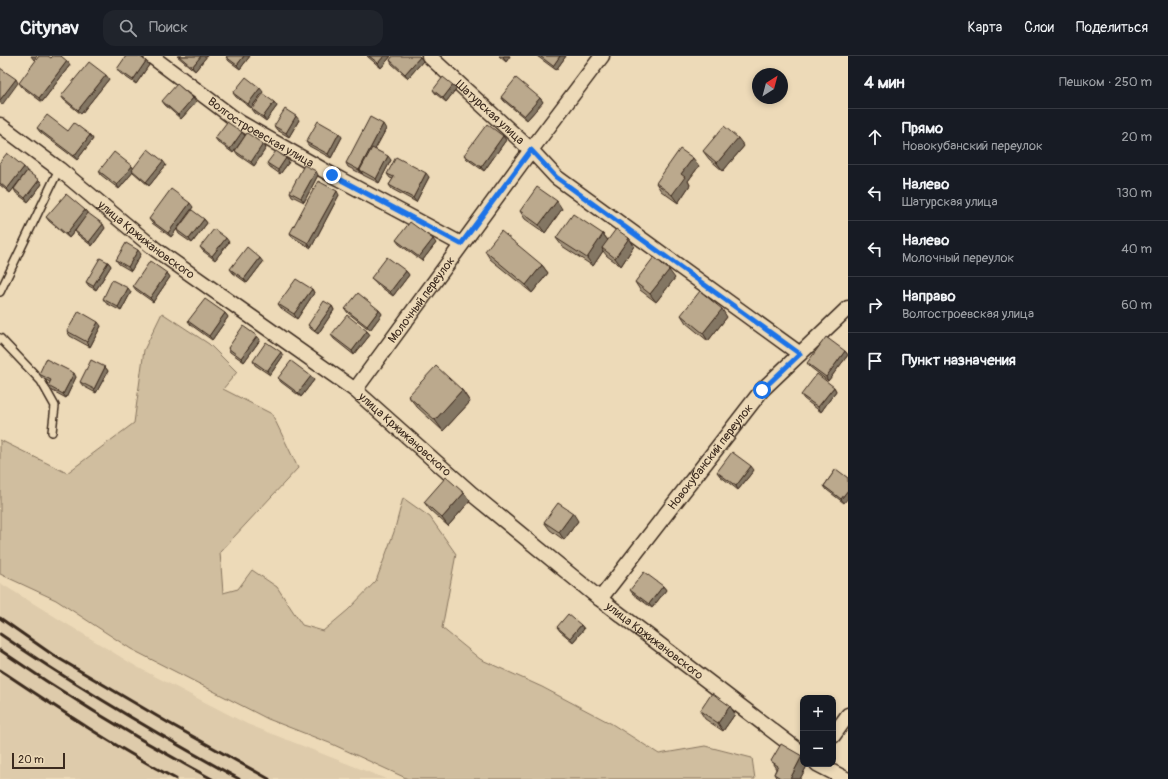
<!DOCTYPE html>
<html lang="ru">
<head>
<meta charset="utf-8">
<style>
	:root { --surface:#171b24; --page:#20242c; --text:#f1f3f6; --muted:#9ea1a6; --line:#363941 }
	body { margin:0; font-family:Pangolin,sans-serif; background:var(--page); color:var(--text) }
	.controls { position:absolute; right:12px; bottom:12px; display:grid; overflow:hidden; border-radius:8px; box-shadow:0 2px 6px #0003 }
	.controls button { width:36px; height:36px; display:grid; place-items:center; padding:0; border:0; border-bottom:1px solid var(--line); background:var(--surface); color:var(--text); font:20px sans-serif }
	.compass { position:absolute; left:752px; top:12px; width:36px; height:36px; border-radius:50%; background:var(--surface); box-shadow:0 2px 6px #0003; rotate:36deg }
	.scale { position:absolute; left:12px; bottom:10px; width:53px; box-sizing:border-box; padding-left:4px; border:2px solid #3b2a1e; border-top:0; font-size:11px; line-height:14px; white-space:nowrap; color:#3b2a1e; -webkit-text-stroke:3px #eddab8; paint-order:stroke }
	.stop { position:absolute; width:12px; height:12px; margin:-9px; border:3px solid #1a73e8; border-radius:50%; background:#fff }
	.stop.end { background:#1a73e8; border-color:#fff; box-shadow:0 1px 4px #0008 }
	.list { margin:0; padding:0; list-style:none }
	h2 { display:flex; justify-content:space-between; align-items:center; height:52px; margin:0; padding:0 16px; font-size:17px }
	h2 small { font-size:13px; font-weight:400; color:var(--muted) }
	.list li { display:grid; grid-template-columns:26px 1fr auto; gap:12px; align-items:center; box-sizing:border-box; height:56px; padding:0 16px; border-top:1px solid var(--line) }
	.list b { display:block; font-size:15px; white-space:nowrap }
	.list p { margin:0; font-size:13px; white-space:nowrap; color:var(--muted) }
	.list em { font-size:13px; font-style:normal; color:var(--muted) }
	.icon { flex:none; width:22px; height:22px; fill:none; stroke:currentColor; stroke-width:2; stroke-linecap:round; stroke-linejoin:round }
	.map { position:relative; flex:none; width:848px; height:723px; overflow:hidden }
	header { display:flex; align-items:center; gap:24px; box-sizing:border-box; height:56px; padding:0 20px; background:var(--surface); border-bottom:1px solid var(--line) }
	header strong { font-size:19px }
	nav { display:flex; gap:22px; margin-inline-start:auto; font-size:14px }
	.search { width:280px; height:36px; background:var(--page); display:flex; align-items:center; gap:10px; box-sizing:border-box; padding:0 14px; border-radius:12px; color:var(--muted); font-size:15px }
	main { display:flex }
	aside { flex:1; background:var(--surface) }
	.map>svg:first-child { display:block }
	.built { fill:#decbab }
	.green { fill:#d0be9f; stroke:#86745e }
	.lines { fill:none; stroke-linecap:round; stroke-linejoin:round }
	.service-casing { stroke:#3b2a1e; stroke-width:10 }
	.minor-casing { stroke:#3b2a1e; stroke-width:17 }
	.service { stroke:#eddab8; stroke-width:7 }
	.minor { stroke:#eddab8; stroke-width:14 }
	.rail { stroke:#3b2a1e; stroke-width:3 }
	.wall { fill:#a19179; stroke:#3b2a1e }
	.shaded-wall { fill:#837663; stroke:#3b2a1e }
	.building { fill:#bba98d; stroke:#3b2a1e }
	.route { stroke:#1a73e8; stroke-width:5 }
	.labels { text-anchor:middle; stroke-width:3; stroke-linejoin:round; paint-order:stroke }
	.street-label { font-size:12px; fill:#3b2a1e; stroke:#eddab8 }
</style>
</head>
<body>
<header>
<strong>Citynav</strong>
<div class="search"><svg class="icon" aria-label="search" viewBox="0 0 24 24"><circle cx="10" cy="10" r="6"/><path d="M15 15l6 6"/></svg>Поиск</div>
<nav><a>Карта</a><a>Слои</a><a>Поделиться</a></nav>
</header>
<main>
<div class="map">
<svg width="848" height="723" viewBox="0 0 848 723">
	<rect width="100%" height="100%" fill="#eddab8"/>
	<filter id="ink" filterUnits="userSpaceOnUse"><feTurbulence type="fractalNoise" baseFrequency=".025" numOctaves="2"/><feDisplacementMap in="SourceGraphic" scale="8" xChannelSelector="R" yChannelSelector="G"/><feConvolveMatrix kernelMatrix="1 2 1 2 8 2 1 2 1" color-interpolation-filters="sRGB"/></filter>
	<g filter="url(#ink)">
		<path class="built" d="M0,527L137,611L247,668L386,723H0Z"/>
		<path class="green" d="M162,257L209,288L237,316L223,333L272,358L298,412L220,496L223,537L238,533L252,514L277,531L302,569L323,575L348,554L376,525L394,476L403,442L430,461L456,498L442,572L480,603L542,631L612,668L659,698L705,690L752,702L755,723H408L332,688L268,663L131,593L56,544L0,518V384L67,417L134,367L144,294Z"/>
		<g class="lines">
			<defs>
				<path id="service" d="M0,236L59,113
					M0,282L41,325L55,350L52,376"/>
				<g id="minor">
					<path id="s1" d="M151,0L239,66L332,119L461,188"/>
					<path id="s2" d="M429,0L531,94L556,121L800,298"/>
					<path id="s3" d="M0,69L59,113L155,193L355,334L472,438L600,543L803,698"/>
					<path id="s4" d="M355,334L531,94L602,0"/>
					<path id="s5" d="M600,543L762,334L848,252"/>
					<path d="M833,680L848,659"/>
					<path d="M817,708L846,723"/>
				</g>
			</defs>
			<use href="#service" class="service-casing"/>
			<use href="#minor" class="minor-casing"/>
			<use href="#service" class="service"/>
			<use href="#minor" class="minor"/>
			<path class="rail" d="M0,562L53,599L167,666L269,723
				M0,578C77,631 157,678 239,723
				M0,594C68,641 139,684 212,723
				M0,614C57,652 115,691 176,723"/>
		</g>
		<path class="wall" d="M177,0H207L195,15Z
			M250,0L240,13L229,5L226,1Z
			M367,0H391L381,12Z
			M499,0H510L506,6Z
			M537,0H566L556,14Z
			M51,2L67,5L70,9L42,46L22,31L19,27Z
			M390,4L423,5L408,22L392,8Z
			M146,5L149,9L136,28L120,17L117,13Z
			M109,23L81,58L64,44L61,40Z
			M453,29L456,33L446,46L436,38L433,34Z
			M263,36L251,52L236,41L233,37Z
			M501,41L540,42L543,46L527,64L504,45Z
			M193,42L196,46L181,63L165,49L162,45Z
			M274,46L277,50L266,65L255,57L252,53Z
			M299,64L289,81L277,74L274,70Z
			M37,72L68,75L90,79L93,83L77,104L40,76Z
			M386,73L375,93L391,104L379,127L363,119L362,117V118L348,111L346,107Z
			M245,80L233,97L218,86L215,82Z
			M503,80L506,84L484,115L467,103L464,99Z
			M342,81L331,102L309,90L306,86Z
			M263,88L266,92L254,110L238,99L235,95Z
			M744,90L723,115L709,103L703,95Z
			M286,102L289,106L280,118L270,111L267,107Z
			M0,106L27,115L10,137L0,129Z
			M166,109L149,130L133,116L119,133L101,119L99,115Z
			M699,110L688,125L690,129L678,147L661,135L656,127Z
			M387,118L429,121L416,146L392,133L389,129L393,123L390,122Z
			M318,119L304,146L292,140L290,136Z
			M39,124L42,128L28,146L16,137L14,133Z
			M339,139L311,192L292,181L290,177Z
			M193,151L171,181L152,167L149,163Z
			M562,153L545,177L525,163L520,155Z
			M85,154L88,158L105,172L92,190L78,179L75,175L79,170L69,182L49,165L46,161Z
			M204,163L207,167L192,187L179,178L177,174Z
			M603,178L608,184L629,182L634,190L621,210L607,200L603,195L593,210L562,190L556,182Z
			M396,184L436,187L422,205L399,188Z
			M229,186L215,204L203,195L200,191Z
			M485,195L542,209L548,217L532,237L490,203Z
			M141,198L131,215L119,208L116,204Z
			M108,206L111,210L96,234L89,230L86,226Z
			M263,206L247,227L233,217L230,213Z
			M406,215L409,219L393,240L374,226L371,222Z
			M167,217L170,221L153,246L136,234L133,230Z
			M675,222L656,246L640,234L635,226Z
			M312,233L314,237L297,263L281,252L278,248Z
			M131,236L121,255L106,247L103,243Z
			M332,250L334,254L318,278L311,273L308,269Z
			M345,253L379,254L382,258L370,274L348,257Z
			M225,257L228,261L212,284L191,269L188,265Z
			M681,259L727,261L708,285L686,267Z
			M101,270L90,291L70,280L67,275Z
			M367,275L370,279L354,299L334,283L331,279Z
			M257,280L260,284L244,306L230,296L228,292Z
			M845,295L848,299L828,325L810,311L807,307Z
			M283,300L270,319L255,309L253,305Z
			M105,311L108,315L96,337L83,330L80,326Z
			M39,318L76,321L66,342L51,334L48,330L50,326L42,322Z
			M278,322L314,324L301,341L281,326Z
			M834,331L836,335L821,356L804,343L801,339Z
			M462,334L470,346L443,375L417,351L408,340Z
			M836,413L844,447L827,434L824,430Z
			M754,414L738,434L720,420L717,416Z
			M464,437L470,445L448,470L430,454L424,446Z
			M578,465L564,484L550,474L544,466Z
			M663,530L666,534L652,552L633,538L630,534Z
			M581,569L584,573L573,586L560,575L557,571Z
			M700,655L735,658L723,675L705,663Z
			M802,700L803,701V708H808L800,723H777L774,718L776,713L771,705Z"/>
		<path class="shaded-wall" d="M31,0H37L34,4Z
			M201,0H207L195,15L192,11Z
			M244,0H250L240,13L237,9Z
			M384,0H391L381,12L378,7Z
			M504,0H510L506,6L503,1Z
			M560,0H566L556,14L553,10Z
			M420,1L423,5L408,22L405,18Z
			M67,5L70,9L42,46L39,42Z
			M146,5L149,9L136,28L133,24Z
			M106,19L109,23L81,58L78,54Z
			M16,23L18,27L2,49L0,46V44Z
			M453,29L456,33L446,46L443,42Z
			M260,32L263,36L251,52L248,48Z
			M193,42L196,46L181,63L178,59Z
			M540,42L543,46L527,64L524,60Z
			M274,46L277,50L266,65L263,61Z
			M296,60L299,64L289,81L286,77Z
			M383,68L386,73L363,116L360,114L362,117V118L359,114Z
			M242,76L245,80L233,97L230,93Z
			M339,77L342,81L331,102L328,98Z
			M90,79L93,83L77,104L74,100Z
			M503,80L506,84L484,115L481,111Z
			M738,82L744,90L723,115L717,107Z
			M263,88L266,92L254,110L251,106Z
			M388,100L391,104L379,127L376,123Z
			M286,102L289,106L280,118L278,114Z
			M693,102L699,110L688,125L690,129L678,147L672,139L681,118Z
			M163,105L166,109L149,130L146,126Z
			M132,110L135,115L132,114L133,116L119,133L117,129Z
			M24,111L27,115L10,137L7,133Z
			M316,115L318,119L304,146L301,142Z
			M426,117L429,121L416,146L413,142Z
			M39,124L42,128L28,146L25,142Z
			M337,135L339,139L311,192L308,187Z
			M557,145L562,153L545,177L539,169Z
			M190,147L193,151L171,181L168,177Z
			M85,154L88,158L69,182L66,178Z
			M204,163L207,167L192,187L189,183Z
			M103,168L105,172L92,190L89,186Z
			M603,178L609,186L602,192L603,195L593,210L587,202Z
			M226,182L229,186L215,204L212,200Z
			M629,182L634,190L621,210L615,202Z
			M433,183L436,187L422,205L419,201Z
			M138,194L141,198L131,215L128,211Z
			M260,202L263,206L247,227L244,223Z
			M108,206L111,210L96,234L93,230Z
			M542,209L548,217L532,237L526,229Z
			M669,214L675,222L656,246L650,238Z
			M406,215L409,219L393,240L390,236Z
			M167,217L170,221L153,246L150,242Z
			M128,232L131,236L121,255L118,251Z
			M312,233L314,237L297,263L294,258Z
			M332,250L334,254L318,278L315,274Z
			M722,253L727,261L708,285L703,277Z
			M379,254L382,258L370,274L367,270Z
			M225,257L228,261L212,284L209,280Z
			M98,266L101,270L90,291L87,286Z
			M367,275L370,279L354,299L352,295Z
			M257,280L260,284L244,306L241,302Z
			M845,295L848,299L828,325L826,321Z
			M281,296L283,300L270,319L267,315Z
			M105,311L108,315L96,337L94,333Z
			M74,317L76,321L66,342L63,338Z
			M311,320L314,324L301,341L298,337Z
			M834,331L836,335L821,356L818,351Z
			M462,334L470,346L443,375L435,364Z
			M751,410L754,414L738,434L736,430Z
			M848,434V442L844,447L841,443Z
			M464,437L470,445L448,470L442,462Z
			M573,457L578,465L564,484L559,476Z
			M663,530L666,534L652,552L649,548Z
			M581,569L584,573L573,586L570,582Z
			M730,650L735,658L723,675L718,667Z
			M802,700L803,701V708H808L800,723H790Z"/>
		<path class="building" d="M39,0H48L51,2L53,0H61L67,5L39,42L19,27Z
			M126,0H139L146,5L133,24L117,13Z
			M179,0H201L192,11Z
			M227,0H244L237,9L226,1Z
			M369,0H384L378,7Z
			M393,0H419L420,1L405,18L390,4Z
			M540,0H560L553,10Z
			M89,6L106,19L78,54L61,40Z
			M0,12L16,23L0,44Z
			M246,21L260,32L248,48L233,37Z
			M443,21L453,29L443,42L433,34Z
			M516,22L540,42L524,60L501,41Z
			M177,28L193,42L178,59L162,45Z
			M263,38L274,46L263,61L252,53Z
			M285,53L296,60L286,77L274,70Z
			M47,59L68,75L74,67L90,79L74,100L37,72Z
			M370,61L383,68L359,114L346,107Z
			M318,65L339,77L328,98L306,86Z
			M227,66L242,76L230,93L215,82Z
			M487,68L503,80L481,111L464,99Z
			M724,70L738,82L717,107L703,95Z
			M247,77L263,88L251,106L235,95Z
			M372,92L388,100L376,123L360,114Z
			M148,93L163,105L146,126L132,114Z
			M680,93L693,102L681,118L685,121L672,139L656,127Z
			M276,95L286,102L278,114L267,107Z
			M114,96L132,110L117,129L99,115Z
			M7,97L24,111L7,133L0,127V106Z
			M396,101L426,117L413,142L389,129L394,121L387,118Z
			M304,109L316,115L301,142L290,136Z
			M27,115L39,124L25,142L14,133Z
			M318,125L337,135L308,187L290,177Z
			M537,131L557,145L539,169L520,155Z
			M171,133L190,147L168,177L149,163Z
			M66,138L85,154L66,178L46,161Z
			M192,154L204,163L189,183L177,174Z
			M88,157L103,168L89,186L75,175Z
			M573,158L603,178L587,202L556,182Z
			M410,166L433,183L419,201L396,184Z
			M214,173L226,182L212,200L200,191Z
			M616,173L629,182L615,202L602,192Z
			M501,175L542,209L526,229L485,195Z
			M126,187L138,194L128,211L116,204Z
			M247,191L260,202L244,223L230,213Z
			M387,201L406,215L390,236L371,222Z
			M654,201L669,214L650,238L635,226Z
			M100,202L108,206L93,230L86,226Z
			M150,205L167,217L150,242L133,230Z
			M296,223L312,233L294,258L278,248Z
			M112,224L128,232L118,251L103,243Z
			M700,235L722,253L703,277L681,259Z
			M358,237L379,254L367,270L345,253Z
			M205,243L225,257L209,280L188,265Z
			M324,245L332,250L315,274L308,269Z
			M79,255L98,266L87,286L67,275Z
			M347,259L367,275L352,295L331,279Z
			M243,270L257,280L241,302L228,292Z
			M826,281L845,295L826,321L807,307Z
			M266,286L281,296L267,315L253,305Z
			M46,303L74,317L63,338L48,330L51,324L39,318Z
			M91,304L105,311L94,333L80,326Z
			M291,305L311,320L298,337L278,322Z
			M436,310L462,334L435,364L408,340Z
			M817,318L834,331L818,351L801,339Z
			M732,396L751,410L736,430L717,416Z
			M836,413L848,422V434L841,443L824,430Z
			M446,421L464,437L442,462L424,446Z
			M558,447L573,457L559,476L544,466Z
			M644,516L663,530L649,548L630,534Z
			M568,558L581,569L570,582L557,571Z
			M712,637L730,650L718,667L700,655Z
			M781,688L802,700L790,723H782L774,718L778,710L771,705Z"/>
	</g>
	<g class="lines" filter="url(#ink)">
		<path class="route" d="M332,119L461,188L531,94L556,121L800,298L762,334"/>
	</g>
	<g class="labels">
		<g class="street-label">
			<text dy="4" stroke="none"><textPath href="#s2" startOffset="83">Шатурская улица</textPath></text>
			<text dy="4" stroke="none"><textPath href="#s1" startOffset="134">Волгостроевская улица</textPath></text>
			<text dy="4" stroke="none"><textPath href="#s3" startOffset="186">улица Кржижановского</textPath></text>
			<text dy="4" stroke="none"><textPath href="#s4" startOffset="112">Молочный переулок</textPath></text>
			<text dy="4" stroke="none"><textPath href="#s3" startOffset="510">улица Кржижановского</textPath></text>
			<text dy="4" stroke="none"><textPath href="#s5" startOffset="180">Новокубанский переулок</textPath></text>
			<text dy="4" stroke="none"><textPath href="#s3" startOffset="834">улица Кржижановского</textPath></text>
		</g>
	</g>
</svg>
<div class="controls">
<button>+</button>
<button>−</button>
</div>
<svg class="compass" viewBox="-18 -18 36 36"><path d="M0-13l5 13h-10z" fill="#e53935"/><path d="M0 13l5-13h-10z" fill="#9ea1a6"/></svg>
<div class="scale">20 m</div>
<div class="stop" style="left:762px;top:334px"></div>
<div class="stop end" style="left:332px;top:119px"></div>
</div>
<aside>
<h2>4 мин<small>Пешком · 250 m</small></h2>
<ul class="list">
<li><svg class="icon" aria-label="ahead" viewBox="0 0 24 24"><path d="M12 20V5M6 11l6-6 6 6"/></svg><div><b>Прямо</b><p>Новокубанский переулок</p></div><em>20 m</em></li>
<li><svg class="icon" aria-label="left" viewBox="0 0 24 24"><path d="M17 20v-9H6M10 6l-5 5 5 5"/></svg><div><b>Налево</b><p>Шатурская улица</p></div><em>130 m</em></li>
<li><svg class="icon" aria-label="left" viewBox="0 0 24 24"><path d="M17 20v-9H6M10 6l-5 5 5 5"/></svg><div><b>Налево</b><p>Молочный переулок</p></div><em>40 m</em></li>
<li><svg class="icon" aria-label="right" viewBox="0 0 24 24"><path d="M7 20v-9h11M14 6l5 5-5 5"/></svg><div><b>Направо</b><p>Волгостроевская улица</p></div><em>60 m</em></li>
<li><svg class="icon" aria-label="arrive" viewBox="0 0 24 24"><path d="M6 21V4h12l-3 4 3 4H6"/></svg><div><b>Пункт назначения</b></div></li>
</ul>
</aside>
</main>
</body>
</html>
